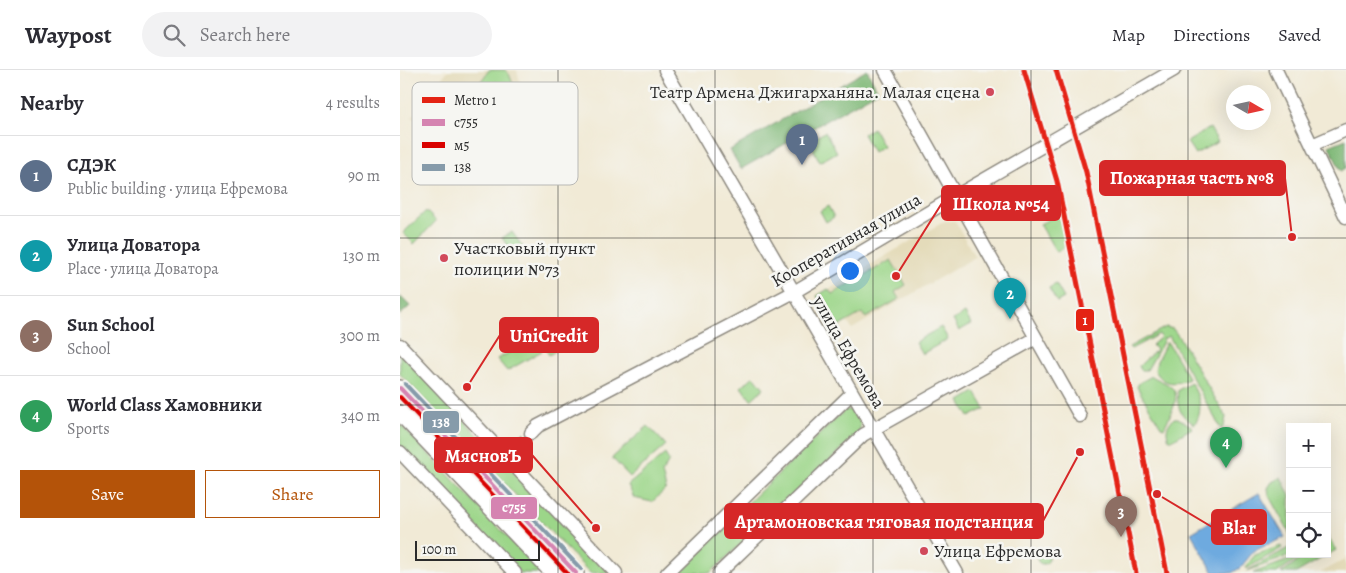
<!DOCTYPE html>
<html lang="en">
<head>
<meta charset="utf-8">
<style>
	:root { --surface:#fff; --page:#f2f2f3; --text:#2b2b33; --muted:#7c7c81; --line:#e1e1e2; --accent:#b45309 }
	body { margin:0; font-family:Alegreya,serif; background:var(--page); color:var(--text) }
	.controls { position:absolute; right:15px; bottom:15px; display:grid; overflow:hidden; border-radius:0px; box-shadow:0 5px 20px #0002 }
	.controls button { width:45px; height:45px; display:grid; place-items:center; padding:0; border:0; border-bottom:1px solid var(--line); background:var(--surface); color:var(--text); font:25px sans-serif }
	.compass { position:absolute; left:826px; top:15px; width:45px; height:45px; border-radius:50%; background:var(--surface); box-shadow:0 5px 20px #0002; rotate:99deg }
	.scale { position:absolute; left:15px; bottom:12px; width:125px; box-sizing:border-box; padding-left:5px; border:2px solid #2b2b2b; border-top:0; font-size:14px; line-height:18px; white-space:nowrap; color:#2b2b2b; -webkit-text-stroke:4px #f6f6f2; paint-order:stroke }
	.you { position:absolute; left:449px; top:200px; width:18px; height:18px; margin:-12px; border:4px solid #fff; border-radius:50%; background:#1a73e8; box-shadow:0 0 0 8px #1a73e833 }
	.badge { display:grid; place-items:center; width:32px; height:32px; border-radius:50%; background:var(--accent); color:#fff; font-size:16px; font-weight:700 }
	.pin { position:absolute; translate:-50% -41px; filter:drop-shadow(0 1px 2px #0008) }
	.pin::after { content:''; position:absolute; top:26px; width:18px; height:15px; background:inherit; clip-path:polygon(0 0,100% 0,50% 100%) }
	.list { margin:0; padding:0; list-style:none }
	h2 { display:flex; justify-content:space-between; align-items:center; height:65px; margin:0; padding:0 20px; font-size:21px }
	h2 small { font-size:16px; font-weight:400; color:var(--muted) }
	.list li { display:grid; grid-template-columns:32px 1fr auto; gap:15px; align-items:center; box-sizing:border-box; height:80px; padding:0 20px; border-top:1px solid var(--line) }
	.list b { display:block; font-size:19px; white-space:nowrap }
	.list p { margin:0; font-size:16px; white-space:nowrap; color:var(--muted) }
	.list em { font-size:16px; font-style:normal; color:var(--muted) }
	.actions { display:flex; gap:10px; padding:15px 20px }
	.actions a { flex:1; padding:11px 0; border:1px solid var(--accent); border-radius:0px; text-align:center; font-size:18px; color:var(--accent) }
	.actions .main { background:var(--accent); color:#fff }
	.icon { flex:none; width:28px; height:28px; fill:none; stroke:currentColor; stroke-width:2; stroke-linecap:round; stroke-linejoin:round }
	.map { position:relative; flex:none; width:946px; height:503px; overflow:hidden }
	header { display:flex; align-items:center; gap:30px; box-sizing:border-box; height:70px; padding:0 25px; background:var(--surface); border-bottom:1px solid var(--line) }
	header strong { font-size:24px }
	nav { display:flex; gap:28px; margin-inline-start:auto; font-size:18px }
	.search { width:350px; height:45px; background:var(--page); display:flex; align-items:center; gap:12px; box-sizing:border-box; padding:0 18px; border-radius:28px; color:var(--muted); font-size:19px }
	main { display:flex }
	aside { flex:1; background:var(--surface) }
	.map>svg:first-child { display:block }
	.built { fill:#e4dbba }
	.green { fill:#9cd689; stroke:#64805a }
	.forest { fill:#7db775; stroke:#547150 }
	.water { fill:#6eaadf; stroke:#4c6a85 }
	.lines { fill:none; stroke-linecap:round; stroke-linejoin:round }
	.minor-tunnel { stroke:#c9c4b4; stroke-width:12; stroke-dasharray:12 6; stroke-linecap:butt }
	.minor-casing { stroke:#8e8a80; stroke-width:15 }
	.major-casing { stroke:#8e8a80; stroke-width:18 }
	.minor { stroke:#fff; stroke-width:12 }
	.major { stroke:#fff; stroke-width:15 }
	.bus-1-casing { stroke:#f6f6f2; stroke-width:8 }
	.bus-2-casing { stroke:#f6f6f2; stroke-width:8 }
	.bus-3-casing { stroke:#f6f6f2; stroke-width:8 }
	.bus-1 { stroke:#d584b1; stroke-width:4 }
	.bus-2 { stroke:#d90200; stroke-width:4 }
	.bus-3 { stroke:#869baa; stroke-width:4 }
	.metro-1-casing { stroke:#f6f6f2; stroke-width:9 }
	.metro-1 { stroke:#e42313; stroke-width:5 }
	.grid { fill:none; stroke:#2b2b2b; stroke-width:1; stroke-opacity:0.55 }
	.poi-dot { fill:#d1495b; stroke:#f6f6f2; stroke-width:2 }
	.labels { text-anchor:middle; stroke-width:5; stroke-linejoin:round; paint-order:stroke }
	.poi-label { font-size:18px; fill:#2b2b2b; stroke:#f6f6f2; text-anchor:start }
	.street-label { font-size:18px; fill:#2b2b2b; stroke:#f6f6f2 }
	.key { fill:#f6f6f2; stroke:#b9b9b6; stroke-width:1 }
	.key-label { font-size:14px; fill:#2b2b2b }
	.leader { fill:none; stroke:#d62828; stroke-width:2 }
	.callout-dot { fill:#d62828; stroke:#f6f6f2; stroke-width:2 }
	.callout { fill:#d62828; stroke:#d62828; stroke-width:2 }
	.callout-label { font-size:19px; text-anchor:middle; font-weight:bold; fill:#fff }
	.line-badge { stroke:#f6f6f2; stroke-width:2 }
	.badge-label { font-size:14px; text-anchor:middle; font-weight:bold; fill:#fff }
</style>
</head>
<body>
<header>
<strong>Waypost</strong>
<div class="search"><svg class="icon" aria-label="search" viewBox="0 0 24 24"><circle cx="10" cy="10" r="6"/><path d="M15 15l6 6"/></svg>Search here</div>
<nav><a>Map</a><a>Directions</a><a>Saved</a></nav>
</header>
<main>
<aside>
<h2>Nearby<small>4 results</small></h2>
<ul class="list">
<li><span class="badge" style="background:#5c6f8a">1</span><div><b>СДЭК</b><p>Public building · улица Ефремова</p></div><em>90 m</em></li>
<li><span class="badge" style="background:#0f9aa8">2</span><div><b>Улица Доватора</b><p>Place · улица Доватора</p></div><em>130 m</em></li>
<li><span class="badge" style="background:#8d6e63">3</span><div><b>Sun School</b><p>School</p></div><em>300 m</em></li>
<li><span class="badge" style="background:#2e9e5b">4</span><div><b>World Class Хамовники</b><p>Sports</p></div><em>340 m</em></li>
</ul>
<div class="actions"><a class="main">Save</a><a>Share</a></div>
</aside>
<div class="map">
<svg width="946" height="503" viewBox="0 0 946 503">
	<rect width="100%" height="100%" fill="#f6f6f2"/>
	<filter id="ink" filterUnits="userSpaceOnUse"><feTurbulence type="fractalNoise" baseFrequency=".02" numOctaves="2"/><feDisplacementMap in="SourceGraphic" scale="10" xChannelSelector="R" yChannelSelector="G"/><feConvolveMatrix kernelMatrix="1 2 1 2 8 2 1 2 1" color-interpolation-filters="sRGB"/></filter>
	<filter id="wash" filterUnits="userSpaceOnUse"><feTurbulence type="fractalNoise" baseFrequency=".0096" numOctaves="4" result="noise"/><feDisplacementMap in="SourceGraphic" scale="20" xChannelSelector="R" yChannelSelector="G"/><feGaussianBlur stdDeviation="1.12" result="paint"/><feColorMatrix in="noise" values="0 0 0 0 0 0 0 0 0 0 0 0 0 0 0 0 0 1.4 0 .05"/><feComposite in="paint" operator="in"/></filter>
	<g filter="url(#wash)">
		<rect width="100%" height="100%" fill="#f1ead6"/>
		<path class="built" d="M48,0H117L130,52L99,70L97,86L83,102L12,47Z
			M545,151H555L575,187L452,259L447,252L436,258L417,226Z
			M946,489V503H920Z"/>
		<path class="green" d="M89,0H105L109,4L118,27L88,49L73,39L82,26L74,21Z
			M473,58L483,76L473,82L463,64Z
			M810,58L818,72L795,84L787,72Z
			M425,62L437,82L420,92L409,71Z
			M428,136L434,147L426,152L420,141Z
			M26,141L36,151L14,174L3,163Z
			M657,145L671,173L656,182L640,154Z
			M112,162L123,177L114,184L102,168Z
			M491,190L506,215L495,222L499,229L466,248L462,243L436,258L417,226L428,219L432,224Z
			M656,214L664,228L657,232L649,218Z
			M565,243L571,254L559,261L553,250Z
			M541,257L548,269L522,284L515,272Z
			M766,257L773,259L779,267L826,347L824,356L821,359L769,266L763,269V272L747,300H741L739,296L756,280L752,275L761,267L759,264L731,279L729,277Z
			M161,266L166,275L149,285L144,277Z
			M132,270L142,281L107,301L97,289Z
			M766,273H768L789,309C774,315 763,315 755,300L757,291Z
			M0,283L209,503H190L0,304Z
			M354,306L364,318L351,330L341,317Z
			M752,306C758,310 768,313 773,319C781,328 768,349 764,358L761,357L737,317L739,313Z
			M791,313C799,326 804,339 795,354C780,347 776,336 778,320Z
			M575,322L585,339L569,347L560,331Z
			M445,340H451C460,347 462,353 459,363L310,503H275Z
			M774,348H778L791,356L792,358L772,370L769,369C765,360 767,355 774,348Z
			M0,354L142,503H120L0,377Z
			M248,356L266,375L230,407L212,388Z
			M265,384L269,391L262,403L266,419L252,432L234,428L228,415Z
			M881,407L890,426V464L869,426L868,418L872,412Z
			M927,464L936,480L896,503H881L906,485L910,488L918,484H927Z
			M881,476L882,478L846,499L845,497L855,485Z
			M890,477V484H895L847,501Z
			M637 488a6 6 0 1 1 12 0a6 6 0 1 1-12 0Z
			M903,485L877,503H853Z"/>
		<path class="forest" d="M467,0L478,21L341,99L330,80Z
			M946,69V98L941,101L929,76Z
			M0,226L10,236L0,245Z"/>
		<path class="water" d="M859,423L885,467L854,481L840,498L832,503H814L791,463Z"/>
	</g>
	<g filter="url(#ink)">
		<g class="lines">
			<path class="minor-tunnel" d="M116,377L131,363"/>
			<defs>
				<path id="minor" d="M265,0L557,503
					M485,0L680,346
					M876,0L946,147
					M912,75L946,60
					M0,275L216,503
					M131,363L138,356L394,222L556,126L774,0
					M0,382L115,503
					M106,387L116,377
					M267,503L452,323
					M319,503L463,365L636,268"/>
				<path id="major" d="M0,318L176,503
					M0,343L153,503"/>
			</defs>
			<use href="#minor" class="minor-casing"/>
			<use href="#major" class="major-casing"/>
			<use href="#minor" class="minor"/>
			<use href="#major" class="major"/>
			<defs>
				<path id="bus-1" d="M0,318L176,503"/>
				<path id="bus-2" d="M0,327L167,503"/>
				<path id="bus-3" d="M5,314L181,499"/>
			</defs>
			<use href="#bus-1" class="bus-1-casing"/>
			<use href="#bus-2" class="bus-2-casing"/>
			<use href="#bus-3" class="bus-3-casing"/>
			<use href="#bus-1" class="bus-1"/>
			<use href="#bus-2" class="bus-2"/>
			<use href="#bus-3" class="bus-3"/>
			<defs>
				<path id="metro-1" d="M624,0L657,111L736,503
					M656,0L686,102L767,503"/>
			</defs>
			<use href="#metro-1" class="metro-1-casing"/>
			<use href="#metro-1" class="metro-1"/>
		</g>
	</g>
	<path class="grid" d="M158,0V503M315,0V503M473,0V503M631,0V503M788,0V503M0,168H946M0,335H946"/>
	<g class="poi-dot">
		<circle cx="590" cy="22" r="5"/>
		<circle cx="44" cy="188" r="5"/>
		<circle cx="524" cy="481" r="5"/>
	</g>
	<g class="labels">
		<g class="poi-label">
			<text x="580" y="28" text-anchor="end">Театр Армена Джигарханяна. Малая сцена</text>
			<text x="54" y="184">Участковый пункт<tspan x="54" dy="21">полиции №73</tspan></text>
			<text x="534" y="487">Улица Ефремова</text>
		</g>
		<g class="street-label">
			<text transform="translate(446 170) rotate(-30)" y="6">Кооперативная улица</text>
			<text transform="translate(449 282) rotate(60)" y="6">улица Ефремова</text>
		</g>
	</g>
	<rect x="12" y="12" width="166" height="103" rx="8" class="key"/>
	<rect x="22" y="27" width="23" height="6" fill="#e42313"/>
	<rect x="22" y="49" width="23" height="7" fill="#d584b1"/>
	<rect x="22" y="72" width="23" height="6" fill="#d90200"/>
	<rect x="22" y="94" width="23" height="7" fill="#869baa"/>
	<g class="key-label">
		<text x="54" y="35">Metro 1</text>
		<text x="54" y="57">с755</text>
		<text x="54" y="80">м5</text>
		<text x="54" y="102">138</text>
	</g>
	<path class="leader" d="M892 167L885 108M496 206L542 133M67 317L100 265M196 458L132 385M680 382L643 451M757 424L812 457"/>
	<g class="callout-dot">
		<circle cx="892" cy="167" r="5"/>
		<circle cx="496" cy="206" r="5"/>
		<circle cx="67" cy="317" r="5"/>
		<circle cx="196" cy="458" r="5"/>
		<circle cx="680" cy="382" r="5"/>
		<circle cx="757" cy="424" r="5"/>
	</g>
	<g class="callout">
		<rect x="700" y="91" width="185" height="34" rx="5"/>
		<rect x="542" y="116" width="118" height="34" rx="5"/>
		<rect x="100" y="248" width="98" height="34" rx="5"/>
		<rect x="35" y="368" width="97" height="34" rx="5"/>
		<rect x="325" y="434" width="318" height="34" rx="5"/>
		<rect x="812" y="440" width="54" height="34" rx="5"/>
	</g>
	<g class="callout-label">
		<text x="792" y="114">Пожарная часть №8</text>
		<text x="601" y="140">Школа №54</text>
		<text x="149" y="272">UniCredit</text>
		<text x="83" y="392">МясновЪ</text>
		<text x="484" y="458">Артамоновская тяговая подстанция</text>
		<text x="839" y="464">Blar</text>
	</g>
	<g class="line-badge">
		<rect x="675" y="238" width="20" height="24" rx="5" fill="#e42313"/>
		<rect x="22" y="340" width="38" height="24" rx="5" fill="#869baa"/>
		<rect x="90" y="426" width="48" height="24" rx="5" fill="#d584b1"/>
	</g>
	<g class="badge-label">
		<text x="685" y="255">1</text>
		<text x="41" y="357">138</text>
		<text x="114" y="442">с755</text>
	</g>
</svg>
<div class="controls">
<button>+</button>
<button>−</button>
<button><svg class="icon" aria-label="locate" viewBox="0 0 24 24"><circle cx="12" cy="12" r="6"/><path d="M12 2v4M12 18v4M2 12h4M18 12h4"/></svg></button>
</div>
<svg class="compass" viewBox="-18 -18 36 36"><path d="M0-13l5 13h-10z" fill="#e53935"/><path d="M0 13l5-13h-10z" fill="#7c7c81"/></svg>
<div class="scale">100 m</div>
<div class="you"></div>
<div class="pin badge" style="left:402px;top:95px;background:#5c6f8a">1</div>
<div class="pin badge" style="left:610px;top:249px;background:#0f9aa8">2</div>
<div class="pin badge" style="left:721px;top:467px;background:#8d6e63">3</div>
<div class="pin badge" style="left:826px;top:398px;background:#2e9e5b">4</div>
</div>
</main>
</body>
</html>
